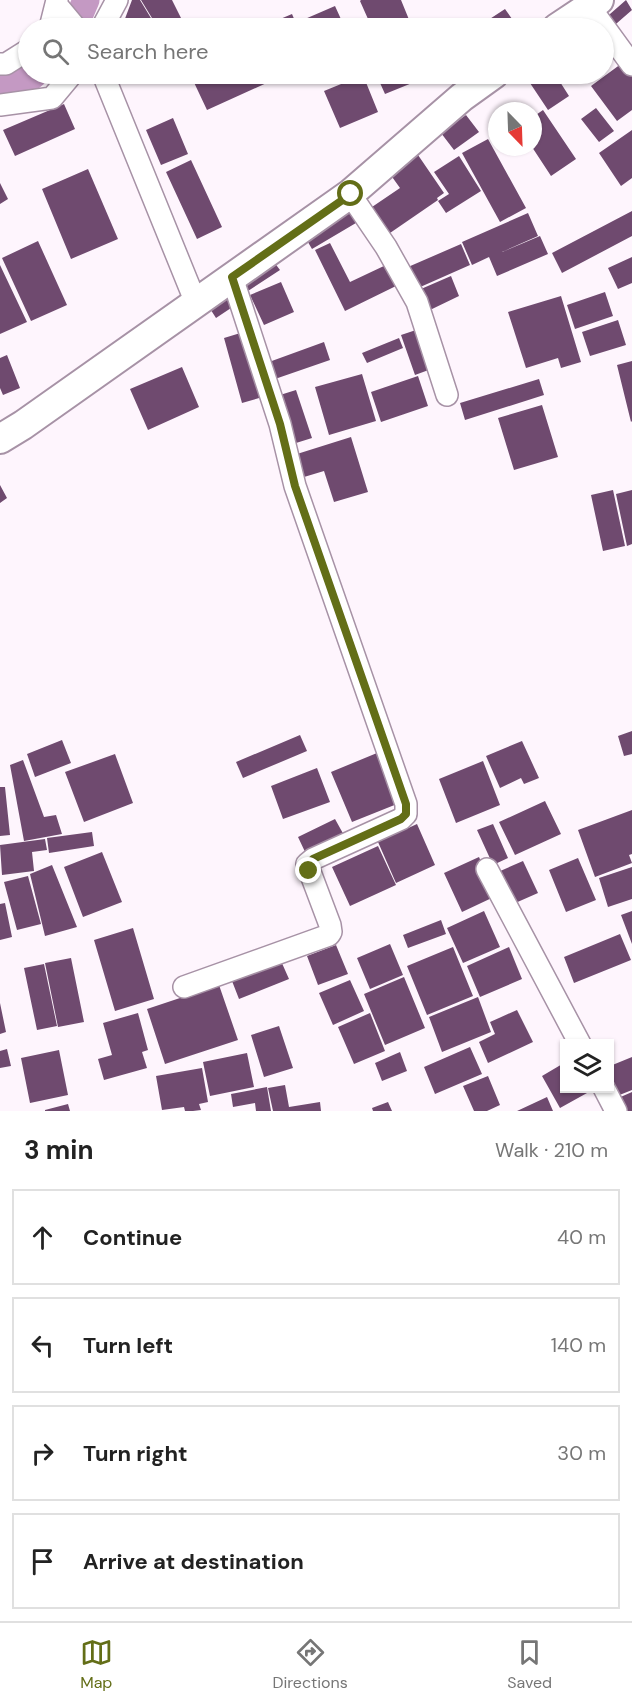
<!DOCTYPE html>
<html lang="en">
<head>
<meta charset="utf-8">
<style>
	:root { --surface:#fff; --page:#f2f2f2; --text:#222; --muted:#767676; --line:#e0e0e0; --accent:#636e17 }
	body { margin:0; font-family:"DM Sans",sans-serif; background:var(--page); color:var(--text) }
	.controls { position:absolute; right:18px; bottom:18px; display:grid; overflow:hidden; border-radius:0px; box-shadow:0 2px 4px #0004 }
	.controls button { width:54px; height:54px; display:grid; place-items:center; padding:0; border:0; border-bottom:2px solid var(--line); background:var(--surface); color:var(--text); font:30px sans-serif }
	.compass { position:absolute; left:488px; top:102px; width:54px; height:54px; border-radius:50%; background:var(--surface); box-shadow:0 2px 4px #0004; rotate:157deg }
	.stop { position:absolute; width:18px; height:18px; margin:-14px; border:4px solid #636e17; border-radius:50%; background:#fff }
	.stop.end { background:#636e17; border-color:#fff; box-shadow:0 2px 6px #0008 }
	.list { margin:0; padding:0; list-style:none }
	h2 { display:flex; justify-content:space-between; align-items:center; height:78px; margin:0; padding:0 24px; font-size:26px }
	h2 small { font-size:20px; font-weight:400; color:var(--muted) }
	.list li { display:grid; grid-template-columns:39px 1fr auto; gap:18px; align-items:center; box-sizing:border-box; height:96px; margin:0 12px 12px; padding:0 12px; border:2px solid var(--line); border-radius:0px }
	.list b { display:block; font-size:22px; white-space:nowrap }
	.list em { font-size:20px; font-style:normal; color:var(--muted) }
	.icon { flex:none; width:33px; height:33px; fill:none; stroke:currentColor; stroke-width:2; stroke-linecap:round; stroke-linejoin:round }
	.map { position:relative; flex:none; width:632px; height:1111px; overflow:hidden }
	.search { position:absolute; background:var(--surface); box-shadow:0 2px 4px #0004; left:18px; right:18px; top:18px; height:66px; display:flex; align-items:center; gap:15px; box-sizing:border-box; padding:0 21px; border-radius:33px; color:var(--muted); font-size:22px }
	.sheet { height:510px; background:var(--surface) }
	nav { display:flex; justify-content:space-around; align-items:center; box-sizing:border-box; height:84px; border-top:2px solid var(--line); background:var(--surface); font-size:16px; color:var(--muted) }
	nav a { display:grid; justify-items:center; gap:3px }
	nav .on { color:var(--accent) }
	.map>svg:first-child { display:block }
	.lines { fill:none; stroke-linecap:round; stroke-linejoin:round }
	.canal { stroke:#c499c3; stroke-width:27 }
	.building { fill:#6f4a6f }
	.street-casing { stroke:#a792a6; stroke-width:24 }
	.secondary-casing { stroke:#a792a6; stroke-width:32 }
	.street { stroke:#fff; stroke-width:21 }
	.secondary { stroke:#fff; stroke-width:28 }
	.route { stroke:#636e17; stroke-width:8 }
</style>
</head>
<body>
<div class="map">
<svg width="632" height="1111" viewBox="0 0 632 1111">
	<rect width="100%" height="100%" fill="#fef5fd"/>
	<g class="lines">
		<path class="canal" d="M74,28L86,0
			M0,83L29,79L35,74"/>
	</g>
	<path class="building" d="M132,0H140L157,28H125L123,24Z
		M141,0H172L186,28H158Z
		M361,0H401L410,22L395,28H372L360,1Z
		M626,0L632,10L609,30L602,21Z
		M335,6L345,28H301L298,22Z
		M505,9L517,26L513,28H476Z
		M292,14L298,28H259Z
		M459,21L462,28H444Z
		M625,61L632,70V110L617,121L591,86Z
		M190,74H268L271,81L207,110Z
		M376,74H414L417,81L385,94Z
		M531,74H555L569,96L548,110L526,77Z
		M363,75L378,112L340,128L324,91Z
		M64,104L75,129L15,156L3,130Z
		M596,108L614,131L599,142L581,119Z
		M543,110L576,159L551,176L532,147L533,117Z
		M466,115L479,132L454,150L441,133Z
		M173,118L188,154L161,165L146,130Z
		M632,130V178L621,186L599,153Z
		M488,139L526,208L500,222L462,153Z
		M418,155L444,193L437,198L438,200L390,233L372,207L400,188L390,174Z
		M459,156L481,191L446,213L438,201L449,194L434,172Z
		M191,160L222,227L197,239L166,172Z
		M88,169L118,239L71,259L42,189Z
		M0,183L8,199L0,204Z
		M350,203L361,220L312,249L302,232Z
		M632,211V236L562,273L552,253Z
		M528,213L538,236L502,252L540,236L548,254L497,276L489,257L472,265L462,242Z
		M38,241L67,305L31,321L2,258Z
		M330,243L350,282L386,265L396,286L345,311L315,250Z
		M461,244L470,265L418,288L408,267Z
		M632,257V283L618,289L608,268Z
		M271,258L280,270L248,291L240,278Z
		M0,265L27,322L0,334Z
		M451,276L459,296L430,310L421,289Z
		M281,282L294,312L264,325L250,295Z
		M227,290L237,304L216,318L207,304Z
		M605,292L613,316L575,329L567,305Z
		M561,296L581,362L561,368L558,358L526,368L508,312Z
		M618,320L626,345L590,356L582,332Z
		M419,329L434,368L415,375L401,335Z
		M247,331L266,396L242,403L224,338Z
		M399,338L403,348L367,363L362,353Z
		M324,342L330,360L275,379L269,362Z
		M7,355L20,388L3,395L0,388V358Z
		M632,361V421L631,422L617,365Z
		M182,367L199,407L148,430L130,389Z
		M362,374L376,421L329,435L315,387Z
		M418,376L428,406L381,422L371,392Z
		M539,379L544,395L465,420L460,403Z
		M296,390L312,438L296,443L280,395Z
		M542,405L558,457L514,470L498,418Z
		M351,437L368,492L334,502L324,471L304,477L297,454Z
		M0,485L7,498L0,503Z
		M613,490L625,546L603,551L591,495Z
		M632,490V544L627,546L616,494Z
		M632,731V754L624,756L618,736Z
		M300,735L307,751L243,778L236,762Z
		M62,740L71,763L35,777L27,754Z
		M522,741L539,778L524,784L521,778L500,788L486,756Z
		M377,753L397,804L352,822L331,772Z
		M115,754L133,803L84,822L65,772Z
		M23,760L44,817L56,815L62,834L24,841L10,765Z
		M483,761L500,805L456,823L439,779Z
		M317,768L330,802L283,819L271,786Z
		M0,787H5L10,835L0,836Z
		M545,801L561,834L515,855L499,822Z
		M632,810V854L629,855L632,863L595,877L578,830Z
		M335,819L345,837L307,856L298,837Z
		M417,824L435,865L396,883L378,842Z
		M493,824L508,858L493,865L477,830Z
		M92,832L94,846L49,853L47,838Z
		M45,839L47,850L32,852L34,871L2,875L0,845Z
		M378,846L396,885L350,906L332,867Z
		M102,852L122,902L83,917L64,867Z
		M479,857L496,896L462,912L444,873Z
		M578,858L596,900L566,912L549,870Z
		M523,861L538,893L513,904L498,872Z
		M52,865L77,927L45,936L30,874Z
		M632,867V899L608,907L599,878Z
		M28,876L41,924L17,930L4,882Z
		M5,903L12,937L0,940V904Z
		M484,911L500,947L463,963L447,928Z
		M632,911V944L621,915Z
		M441,920L446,934L408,948L403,935Z
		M133,928L154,999L115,1011L94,940Z
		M620,934L631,960L574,983L564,957Z
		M390,944L403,975L370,989L357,958Z
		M336,945L348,974L318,985L307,956Z
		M453,947L473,996L427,1015L407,966Z
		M509,947L522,979L480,997L467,966Z
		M71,958L84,1022L58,1027L45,963Z
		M281,961L289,979L239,999L232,981Z
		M44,964L57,1026L37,1030L24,968Z
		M404,977L425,1028L385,1045L364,994Z
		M350,980L364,1011L333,1025L319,993Z
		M219,985L238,1040L165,1064L147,1009Z
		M478,997L491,1032L442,1052L429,1017Z
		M0,1003L6,1032L0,1034Z
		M517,1010L533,1042L488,1063L479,1042L495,1034L490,1022Z
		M138,1013L148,1050L142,1052L147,1068L104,1080L98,1059L112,1055L103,1023Z
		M370,1013L385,1051L354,1064L338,1027Z
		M279,1026L293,1068L264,1077L251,1035Z
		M470,1047L482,1074L435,1094L424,1067Z
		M7,1049L11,1066L0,1068V1051Z
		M59,1050L68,1095L30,1103L21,1058Z
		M400,1052L407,1071L382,1081L375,1063Z
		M247,1053L254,1087L210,1096L203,1062Z
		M632,1057V1090L617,1096L610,1078V1066Z
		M564,1063V1088H596L560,1108L542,1076Z
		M202,1068L208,1102L199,1104L201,1110L193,1111H185L184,1107L162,1110L156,1076Z
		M488,1076L500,1105L487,1111H474L463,1086Z
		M285,1085L289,1107L320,1102L321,1111H273L268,1088Z
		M267,1087L271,1111H256L255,1103L233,1107L231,1094Z
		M632,1092V1111H621L616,1099Z
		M547,1097L553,1111H517Z
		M388,1102L392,1111H373L372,1108Z
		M68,1104L70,1111H45V1110Z"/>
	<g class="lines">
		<defs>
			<path id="street" d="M56,4L76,28
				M589,6L632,65
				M50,28L57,0
				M102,28L117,0
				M0,64H6L28,50
				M103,74L196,303
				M0,105L52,98L72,74
				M350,194L386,247L417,302L447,395
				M487,869L580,1044
				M184,987L329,935L331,932L330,925L307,864L313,859L401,819L406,814V804L295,486L280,424L232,277
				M604,1088L616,1111"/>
			<path id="secondary" d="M557,28L599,0
				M0,439L23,425L350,194L462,97L494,74"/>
		</defs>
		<use href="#street" class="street-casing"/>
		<use href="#secondary" class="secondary-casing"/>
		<use href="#street" class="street"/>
		<use href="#secondary" class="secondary"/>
	</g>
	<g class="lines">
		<path class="route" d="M309,871L307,864L313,859L401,819L406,814V804L295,486L280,424L232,277L351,194"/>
	</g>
</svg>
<div class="controls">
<button><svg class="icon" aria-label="layers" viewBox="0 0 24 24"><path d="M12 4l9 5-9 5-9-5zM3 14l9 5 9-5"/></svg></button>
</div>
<svg class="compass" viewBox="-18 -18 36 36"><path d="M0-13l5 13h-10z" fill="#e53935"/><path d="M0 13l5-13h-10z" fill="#767676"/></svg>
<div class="stop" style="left:351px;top:194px"></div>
<div class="stop end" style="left:309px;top:871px"></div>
<div class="search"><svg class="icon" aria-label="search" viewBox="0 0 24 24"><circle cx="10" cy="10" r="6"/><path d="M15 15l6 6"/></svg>Search here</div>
</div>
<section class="sheet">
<h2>3 min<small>Walk · 210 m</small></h2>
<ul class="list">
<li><svg class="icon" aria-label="ahead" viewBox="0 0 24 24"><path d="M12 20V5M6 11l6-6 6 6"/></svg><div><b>Continue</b></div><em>40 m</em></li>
<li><svg class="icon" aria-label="left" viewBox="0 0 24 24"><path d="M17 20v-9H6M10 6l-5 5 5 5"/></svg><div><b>Turn left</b></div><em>140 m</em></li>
<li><svg class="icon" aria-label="right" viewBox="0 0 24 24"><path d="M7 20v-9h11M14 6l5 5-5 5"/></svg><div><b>Turn right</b></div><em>30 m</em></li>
<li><svg class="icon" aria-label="arrive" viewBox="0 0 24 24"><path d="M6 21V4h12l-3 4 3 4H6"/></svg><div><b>Arrive at destination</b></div></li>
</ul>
</section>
<nav>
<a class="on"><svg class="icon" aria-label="map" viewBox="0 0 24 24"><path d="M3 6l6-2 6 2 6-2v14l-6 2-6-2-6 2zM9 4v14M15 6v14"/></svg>Map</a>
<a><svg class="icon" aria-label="directions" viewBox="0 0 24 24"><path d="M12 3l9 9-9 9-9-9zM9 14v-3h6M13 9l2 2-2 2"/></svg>Directions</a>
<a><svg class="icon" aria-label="saved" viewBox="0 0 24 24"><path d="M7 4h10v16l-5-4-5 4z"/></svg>Saved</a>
</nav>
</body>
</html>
